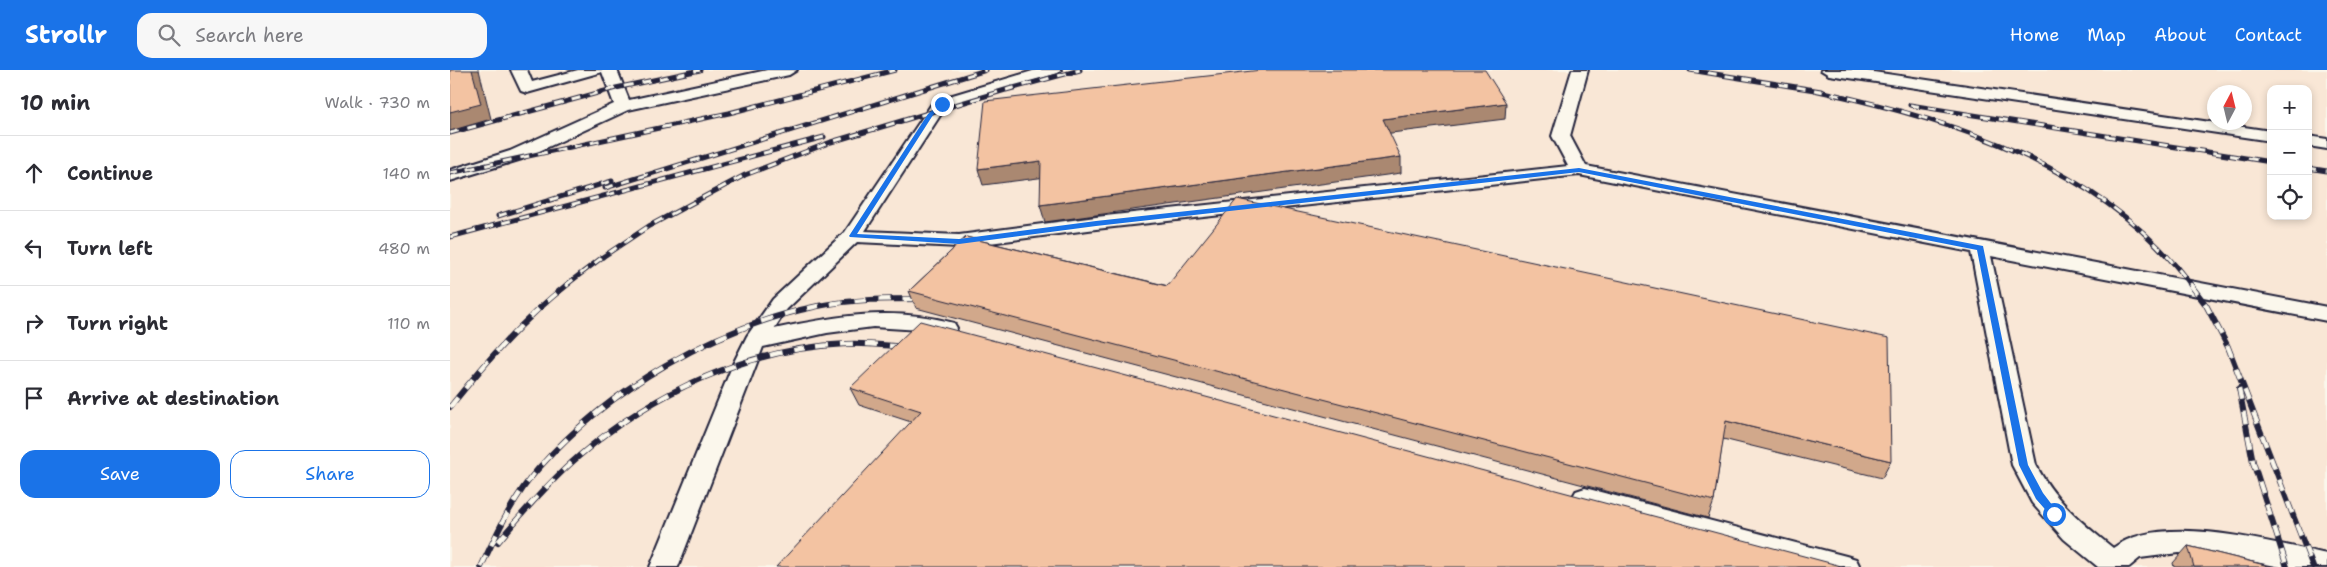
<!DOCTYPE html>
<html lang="en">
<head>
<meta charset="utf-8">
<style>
	:root { --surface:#fff; --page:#f7f7f7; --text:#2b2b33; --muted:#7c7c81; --line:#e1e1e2; --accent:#1a73e8 }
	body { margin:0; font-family:"Shantell Sans",sans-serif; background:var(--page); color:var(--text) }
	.controls { position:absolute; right:15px; top:15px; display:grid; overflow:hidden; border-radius:10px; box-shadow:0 2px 8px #0003 }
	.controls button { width:45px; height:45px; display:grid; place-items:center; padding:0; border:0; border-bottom:1px solid var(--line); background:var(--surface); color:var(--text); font:25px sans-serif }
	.compass { position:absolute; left:1757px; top:15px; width:45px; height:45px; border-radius:50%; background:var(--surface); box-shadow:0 2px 8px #0003; rotate:7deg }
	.stop { position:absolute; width:15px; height:15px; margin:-11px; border:4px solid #1a73e8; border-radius:50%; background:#fff }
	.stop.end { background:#1a73e8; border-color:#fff; box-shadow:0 1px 5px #0008 }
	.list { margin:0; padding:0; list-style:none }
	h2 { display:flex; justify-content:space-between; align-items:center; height:65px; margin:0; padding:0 20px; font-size:21px }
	h2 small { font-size:16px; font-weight:400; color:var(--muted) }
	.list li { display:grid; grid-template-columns:32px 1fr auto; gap:15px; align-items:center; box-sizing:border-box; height:75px; padding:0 20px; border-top:1px solid var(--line) }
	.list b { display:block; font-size:19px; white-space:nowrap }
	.list em { font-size:16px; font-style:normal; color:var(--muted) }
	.actions { display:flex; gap:10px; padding:15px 20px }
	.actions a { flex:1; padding:11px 0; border:1px solid var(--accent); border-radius:15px; text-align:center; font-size:18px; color:var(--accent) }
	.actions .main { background:var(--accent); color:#fff }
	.icon { flex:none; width:28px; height:28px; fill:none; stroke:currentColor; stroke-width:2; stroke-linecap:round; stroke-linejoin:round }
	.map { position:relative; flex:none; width:1877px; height:497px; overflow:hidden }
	header { display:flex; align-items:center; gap:30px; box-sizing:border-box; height:70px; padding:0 25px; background:var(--accent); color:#fff }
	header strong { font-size:24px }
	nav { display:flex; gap:28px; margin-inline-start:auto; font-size:18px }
	.search { width:350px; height:45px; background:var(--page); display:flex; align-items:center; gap:12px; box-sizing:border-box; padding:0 18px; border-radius:15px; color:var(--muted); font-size:19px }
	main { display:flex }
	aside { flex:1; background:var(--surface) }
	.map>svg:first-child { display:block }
	.built { fill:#f9e7d6; fill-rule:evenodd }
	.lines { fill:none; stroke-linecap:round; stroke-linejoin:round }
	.minor-casing { stroke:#22223b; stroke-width:4 }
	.minor { fill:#fbf7ec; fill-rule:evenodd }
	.rail-far1-casing { stroke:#22223b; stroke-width:5 }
	.rail-casing { stroke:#22223b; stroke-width:6 }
	.rail-far1 { stroke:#fbf7ec; stroke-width:3; stroke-dasharray:9; stroke-linecap:butt }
	.rail { stroke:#fbf7ec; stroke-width:4.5; stroke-dasharray:12; stroke-linecap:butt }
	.wall { fill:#d1a88b; stroke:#22223b }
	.shaded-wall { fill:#aa8871; stroke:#22223b }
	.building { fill:#f3c3a2; stroke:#22223b }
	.route { fill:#1a73e8 }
</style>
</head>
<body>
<header>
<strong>Strollr</strong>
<div class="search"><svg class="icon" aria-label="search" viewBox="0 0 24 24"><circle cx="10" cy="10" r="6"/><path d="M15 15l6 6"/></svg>Search here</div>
<nav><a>Home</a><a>Map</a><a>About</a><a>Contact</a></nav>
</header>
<main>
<aside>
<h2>10 min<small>Walk · 730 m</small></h2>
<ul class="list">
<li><svg class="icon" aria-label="ahead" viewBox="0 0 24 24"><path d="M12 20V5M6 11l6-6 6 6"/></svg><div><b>Continue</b></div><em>140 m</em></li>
<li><svg class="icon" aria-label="left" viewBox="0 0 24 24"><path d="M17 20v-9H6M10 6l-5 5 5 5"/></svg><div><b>Turn left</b></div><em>480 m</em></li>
<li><svg class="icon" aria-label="right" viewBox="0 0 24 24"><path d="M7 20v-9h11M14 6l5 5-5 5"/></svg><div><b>Turn right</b></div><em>110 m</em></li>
<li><svg class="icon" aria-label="arrive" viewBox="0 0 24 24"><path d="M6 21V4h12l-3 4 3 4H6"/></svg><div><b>Arrive at destination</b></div></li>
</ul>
<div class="actions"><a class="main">Save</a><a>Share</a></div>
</aside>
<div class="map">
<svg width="1877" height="497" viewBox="0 0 1877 497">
	<rect width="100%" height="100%" fill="#fbf7ec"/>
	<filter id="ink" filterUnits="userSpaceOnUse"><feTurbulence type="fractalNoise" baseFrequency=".02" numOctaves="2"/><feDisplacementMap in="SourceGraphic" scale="10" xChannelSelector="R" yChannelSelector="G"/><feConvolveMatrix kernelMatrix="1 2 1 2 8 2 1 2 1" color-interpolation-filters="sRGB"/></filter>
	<g filter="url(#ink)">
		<path class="built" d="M0,0H1877V497H0ZM1821,19H1858V146H1821ZM1764,22H1794V52H1764Z"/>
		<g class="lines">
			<defs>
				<path id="minor" d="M61,0H77L82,12L128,0H167L179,30L317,0H347L339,5L178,40L72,89L0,111V100L60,81L164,34L152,2L77,23L71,21Z
					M586,0H611L608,3L508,33L493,41L415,161L509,165L646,147L1118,96L1102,66L1122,0H1138L1120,66L1136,96L1877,237V251L1541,186L1586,395C1604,430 1633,454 1663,478C1711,441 1822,473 1877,484V497H1831L1780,487L1729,483L1690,488L1679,497H1648L1614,469L1582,433L1562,395L1521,182L1129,105L646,159L509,177L407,172L337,239L324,259C385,246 442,236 504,253L507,258L504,263L496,265L470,260L423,257L377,263L313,277L228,497H200L283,294L297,266L323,229L395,162L481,35L496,27Z
					M1371,0H1410L1821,61V71L1379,5Z
					M1858,66L1877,69V79L1858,76Z
					M1135,418L1396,486L1406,489L1410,497H1353L1126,435L1122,428L1126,421Z"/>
			</defs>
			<use href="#minor" class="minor-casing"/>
			<use href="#minor" class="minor"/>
			<defs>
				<path id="rail-far1" d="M1240,0L1371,21
					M556,20L630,0
					M1364,20C1503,50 1653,96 1741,215
					M1460,35L1821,92
					M0,63L166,18L250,0
					M1858,98L1877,101
					M0,103L279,43L445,0
					M155,118L536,0
					M48,146L162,111
					M0,167L374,67
					M116,215L154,186L199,156L295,105L381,72L562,18"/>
				<path id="rail" d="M1740,214L1756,235L1778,277L1863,497
					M1789,318L1803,392L1837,497
					M0,337C36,292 73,249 118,214
					M48,472C73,442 99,412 129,386C203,322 299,278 397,274C417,273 438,276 458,277
					M31,497C47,463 63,427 88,399C159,318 263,258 368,236C403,229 438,229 474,229"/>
			</defs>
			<use href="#rail-far1" class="rail-far1-casing"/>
			<use href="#rail" class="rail-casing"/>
			<use href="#rail-far1" class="rail-far1"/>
			<use href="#rail" class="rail"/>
		</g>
		<path class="wall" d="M516,167L1441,391L1432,408L1273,369L1264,431L1258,448L466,238L459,221Z
			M400,318L1395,497L461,352L409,335Z
			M1738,476L1823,497H1724L1723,493Z"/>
		<path class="shaded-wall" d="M22,0H29L41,49L0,61V42Z
			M1056,33L1055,49L933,64V49Z
			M951,87V103L595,152L590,135Z
			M591,91L596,107L533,115L528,99Z"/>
		<path class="building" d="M0,0H22L31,34L0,42Z
			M811,0H1035L1056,33L933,49L951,87L590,135L591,91L528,99L535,31Z
			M787,129L1439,268L1441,391L1276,351L1264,431L459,221L516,167L717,216Z
			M470,251L1395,497H326L471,341L400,318Z
			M1738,476L1823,497H1744Z"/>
	</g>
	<path class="route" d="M492,32L495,34L483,45L407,164L509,169L646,151L1129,98L1533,176L1578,395L1593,423L1609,444L1604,447L1601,446L1586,429L1569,395L1527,180L1129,102L646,156L509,174L400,167L399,166L478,44Z"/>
</svg>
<div class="controls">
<button>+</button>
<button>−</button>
<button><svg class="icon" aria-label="locate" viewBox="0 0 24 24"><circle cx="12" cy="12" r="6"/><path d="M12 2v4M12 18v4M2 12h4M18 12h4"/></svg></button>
</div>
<svg class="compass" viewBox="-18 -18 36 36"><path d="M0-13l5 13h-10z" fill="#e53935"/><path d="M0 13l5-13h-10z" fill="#7c7c81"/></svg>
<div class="stop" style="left:1604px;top:444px"></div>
<div class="stop end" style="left:492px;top:34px"></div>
</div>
</main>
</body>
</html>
